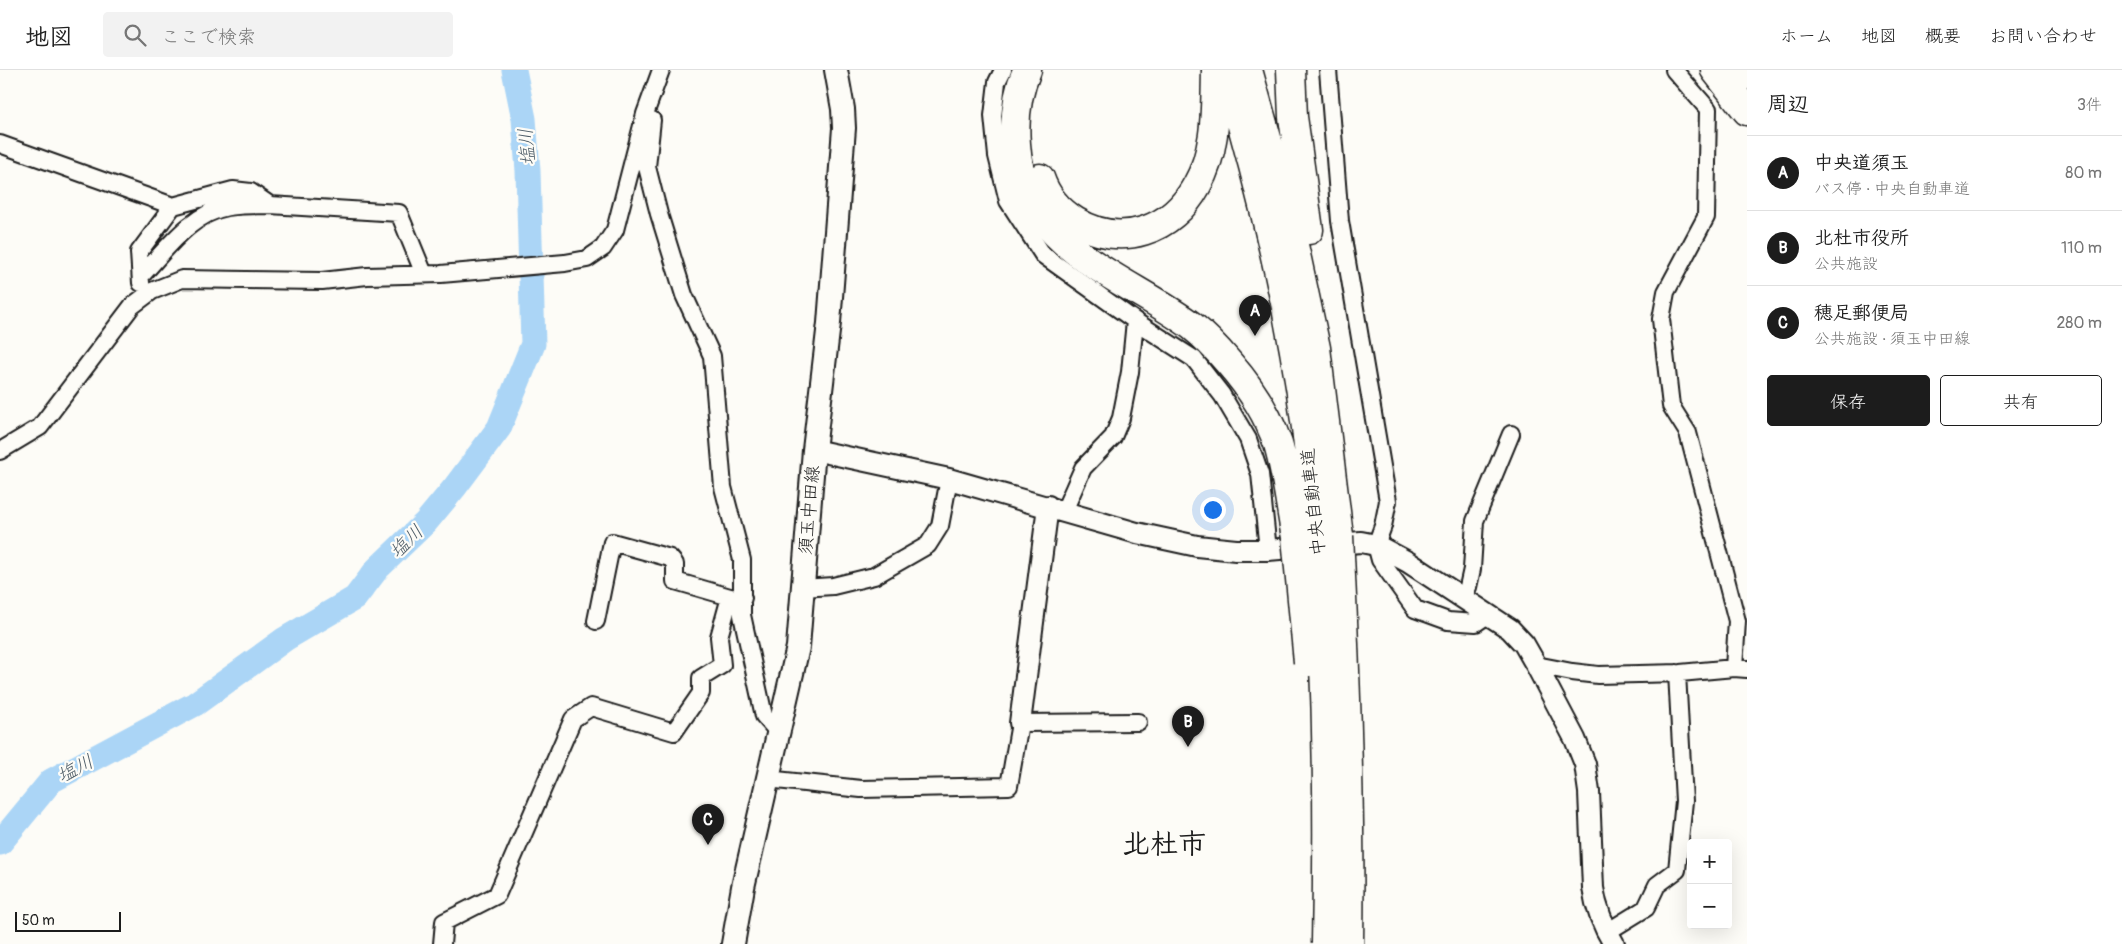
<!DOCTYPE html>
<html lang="ja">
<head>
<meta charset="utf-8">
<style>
	:root { --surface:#fff; --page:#f2f2f2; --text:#222; --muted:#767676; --line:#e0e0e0; --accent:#1c1c1c }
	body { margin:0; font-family:Pangolin,"Klee One",sans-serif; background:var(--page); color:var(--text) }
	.controls { position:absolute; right:15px; bottom:15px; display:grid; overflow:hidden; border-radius:5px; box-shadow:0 5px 20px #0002 }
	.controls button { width:45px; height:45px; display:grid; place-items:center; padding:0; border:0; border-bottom:1px solid var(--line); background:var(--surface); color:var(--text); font:25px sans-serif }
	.scale { position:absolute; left:15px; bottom:12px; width:106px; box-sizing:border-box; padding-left:5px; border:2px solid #1c1c1c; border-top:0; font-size:14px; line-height:18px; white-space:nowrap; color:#1c1c1c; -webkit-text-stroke:4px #fdfcf7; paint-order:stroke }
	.you { position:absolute; left:1212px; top:439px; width:18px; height:18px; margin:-12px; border:4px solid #fff; border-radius:50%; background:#1a73e8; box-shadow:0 0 0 8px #1a73e833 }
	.badge { display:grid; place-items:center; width:32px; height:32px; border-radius:50%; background:var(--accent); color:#fff; font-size:16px; font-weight:700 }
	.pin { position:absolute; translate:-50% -41px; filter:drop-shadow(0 1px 2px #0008) }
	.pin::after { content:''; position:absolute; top:26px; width:18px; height:15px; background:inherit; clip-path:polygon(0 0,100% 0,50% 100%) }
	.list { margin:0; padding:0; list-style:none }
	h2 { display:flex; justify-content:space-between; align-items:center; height:65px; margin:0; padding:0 20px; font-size:21px }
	h2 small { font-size:16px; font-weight:400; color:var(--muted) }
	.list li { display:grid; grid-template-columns:32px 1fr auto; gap:15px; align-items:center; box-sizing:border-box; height:75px; padding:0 20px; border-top:1px solid var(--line) }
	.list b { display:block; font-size:19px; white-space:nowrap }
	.list p { margin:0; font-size:16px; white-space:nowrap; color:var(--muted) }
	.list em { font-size:16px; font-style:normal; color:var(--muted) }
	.actions { display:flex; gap:10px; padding:15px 20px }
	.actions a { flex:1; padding:11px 0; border:1px solid var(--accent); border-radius:5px; text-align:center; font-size:18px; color:var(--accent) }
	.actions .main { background:var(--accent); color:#fff }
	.icon { flex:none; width:28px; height:28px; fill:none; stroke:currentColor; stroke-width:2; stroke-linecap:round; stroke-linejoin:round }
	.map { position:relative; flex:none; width:1747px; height:874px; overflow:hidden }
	header { display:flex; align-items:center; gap:30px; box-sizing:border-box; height:70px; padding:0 25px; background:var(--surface); border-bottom:1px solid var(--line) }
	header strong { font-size:24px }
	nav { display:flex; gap:28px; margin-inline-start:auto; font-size:18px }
	.search { width:350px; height:45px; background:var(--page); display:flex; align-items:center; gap:12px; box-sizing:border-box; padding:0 18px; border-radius:5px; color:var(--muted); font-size:19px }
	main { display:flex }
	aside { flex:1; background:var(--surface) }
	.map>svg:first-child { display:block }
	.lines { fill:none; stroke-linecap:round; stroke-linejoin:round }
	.river { stroke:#abd5f6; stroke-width:25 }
	.minor-casing { stroke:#1c1c1c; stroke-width:20 }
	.tertiary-casing { stroke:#1c1c1c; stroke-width:24 }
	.secondary-casing { stroke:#1c1c1c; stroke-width:26 }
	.motorway-casing { stroke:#1c1c1c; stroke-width:31 }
	.minor { stroke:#fdfcf7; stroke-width:16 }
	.tertiary { stroke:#fdfcf7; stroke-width:20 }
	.secondary { stroke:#fdfcf7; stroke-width:22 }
	.motorway { stroke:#fdfcf7; stroke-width:28 }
	.motorway-bridge-casing { stroke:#1c1c1c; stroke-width:31; stroke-linecap:butt }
	.motorway-bridge { stroke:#fdfcf7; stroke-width:28 }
	.labels { text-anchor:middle; stroke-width:4.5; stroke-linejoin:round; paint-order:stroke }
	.street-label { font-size:18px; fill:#1c1c1c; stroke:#fdfcf7 }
	.water-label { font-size:19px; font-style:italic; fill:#4e5d68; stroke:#fdfcf7 }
	.town-label { font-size:28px; font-weight:bold; fill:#1c1c1c; stroke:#fdfcf7 }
</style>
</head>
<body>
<header>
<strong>地図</strong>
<div class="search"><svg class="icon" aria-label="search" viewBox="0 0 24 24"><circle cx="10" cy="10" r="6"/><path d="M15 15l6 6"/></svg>ここで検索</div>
<nav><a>ホーム</a><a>地図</a><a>概要</a><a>お問い合わせ</a></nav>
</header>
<main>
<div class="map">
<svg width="1747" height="874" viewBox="0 0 1747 874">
	<rect width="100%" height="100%" fill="#fdfcf7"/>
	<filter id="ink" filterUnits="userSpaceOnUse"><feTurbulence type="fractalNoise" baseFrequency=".02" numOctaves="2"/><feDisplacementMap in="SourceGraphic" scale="10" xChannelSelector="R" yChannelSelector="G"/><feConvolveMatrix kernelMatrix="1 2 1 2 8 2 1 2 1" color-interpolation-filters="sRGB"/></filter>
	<g filter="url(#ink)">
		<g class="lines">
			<path class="river" d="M0,773L51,711L195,634L285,569L355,528L377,499L426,452L455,417L499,358L533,274L528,101L524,49L514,0"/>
			<defs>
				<path id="minor" d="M1003,0L997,12L993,46L997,86L1008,131L1043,185L1141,255L1194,289L1222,325L1248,369L1260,404L1268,480
					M1328,0L1340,151L1388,431L1383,456L1376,475L1380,490L1415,539L1448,551L1476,553L1489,544
					M1674,0L1708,39L1706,147L1666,222L1661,249L1671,336L1688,363L1737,551L1734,598
					M652,50L647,97L659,144L684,225L712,286L723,417L742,490V545L764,646L778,662
					M0,74L173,136L233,120L251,122L270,135L399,143L424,204
					M141,206C165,181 191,143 228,137C242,135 256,135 270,135
					M141,213L139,182L173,136
					M0,381L40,357L132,236L152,221L182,209L322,211L367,206L441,204L565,193L587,189L603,178L615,160L645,44L661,0
					M1064,441L1083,398L1113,367L1121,348L1130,302L1135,251
					M802,518L833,516L874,506L928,475L940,456L949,409
					M1463,527L1468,517L1472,499L1475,451L1511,364
					M596,551L612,472L670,488L675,494V511L730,527
					M1536,595L1572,602L1598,605L1680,603L1734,598L1747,599
					M767,709L861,719L1009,716L1020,653L1138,652
					M1607,862L1646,838L1657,815L1677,800L1684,731L1677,603
					M442,874L444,852L497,825L573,649L591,637L674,662L701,623V608L722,595L719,567L730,527L743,528"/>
				<path id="tertiary" d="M814,380L949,409L1137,463L1197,476L1236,480H1268L1361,472L1376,475L1408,492L1510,559L1524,574L1536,595L1575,669L1585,694L1589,722L1593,818C1596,839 1603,856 1614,874
					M1020,653L1048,436"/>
				<path id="secondary" d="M733,874L743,817L798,577L814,380L829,253L844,58L843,39L836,0"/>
				<path id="motorway" d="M1027,0C1017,23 1014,49 1016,74C1022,178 1122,204 1192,256C1206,267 1218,280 1229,293C1250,317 1268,345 1278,374C1287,404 1290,437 1296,467
					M1226,0C1261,117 1290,237 1306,358C1310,394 1314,430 1317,467
					M1248,0L1285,133L1316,278L1339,466
					M1291,0L1293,47L1309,160
					M1715,0L1747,41
					M1743,0L1747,5
					M1040,108C1046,126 1059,141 1075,151C1121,179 1172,161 1197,115C1217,80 1215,39 1216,0"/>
			</defs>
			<use href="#minor" class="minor-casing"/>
			<use href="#tertiary" class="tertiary-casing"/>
			<use href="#secondary" class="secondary-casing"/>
			<use href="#motorway" class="motorway-casing"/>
			<use href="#minor" class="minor"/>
			<use href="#tertiary" class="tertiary"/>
			<use href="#secondary" class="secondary"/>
			<use href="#motorway" class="motorway"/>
			<defs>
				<path id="motorway-bridge" d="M1339,466C1346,601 1351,738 1349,874
					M1296,467L1308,592
					M1317,467C1327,603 1329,737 1326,874"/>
			</defs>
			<use href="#motorway-bridge" class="motorway-bridge-casing"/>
			<use href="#motorway-bridge" class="motorway-bridge"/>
		</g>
	</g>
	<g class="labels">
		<g class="street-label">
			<text transform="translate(1313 432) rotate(-96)" y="6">中央自動車道</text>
			<text transform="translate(809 440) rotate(-85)" y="6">須玉中田線</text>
		</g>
		<g class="water-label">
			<text transform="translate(526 77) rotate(-95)" y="7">塩川</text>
			<text transform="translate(406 471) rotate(-44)" y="7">塩川</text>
			<text transform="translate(75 698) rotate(-28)" y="7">塩川</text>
		</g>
		<g class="town-label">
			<text x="1164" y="783">北杜市</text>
		</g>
	</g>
</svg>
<div class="controls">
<button>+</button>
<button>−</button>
</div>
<div class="scale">50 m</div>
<div class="you"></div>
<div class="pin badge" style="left:1255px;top:266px">A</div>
<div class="pin badge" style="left:1188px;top:677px">B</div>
<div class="pin badge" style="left:708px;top:775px">C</div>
</div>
<aside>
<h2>周辺<small>3件</small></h2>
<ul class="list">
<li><span class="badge">A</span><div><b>中央道須玉</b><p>バス停 · 中央自動車道</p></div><em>80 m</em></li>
<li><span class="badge">B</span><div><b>北杜市役所</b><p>公共施設</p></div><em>110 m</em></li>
<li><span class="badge">C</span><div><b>穂足郵便局</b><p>公共施設 · 須玉中田線</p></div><em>280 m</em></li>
</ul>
<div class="actions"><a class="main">保存</a><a>共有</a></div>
</aside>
</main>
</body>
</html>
